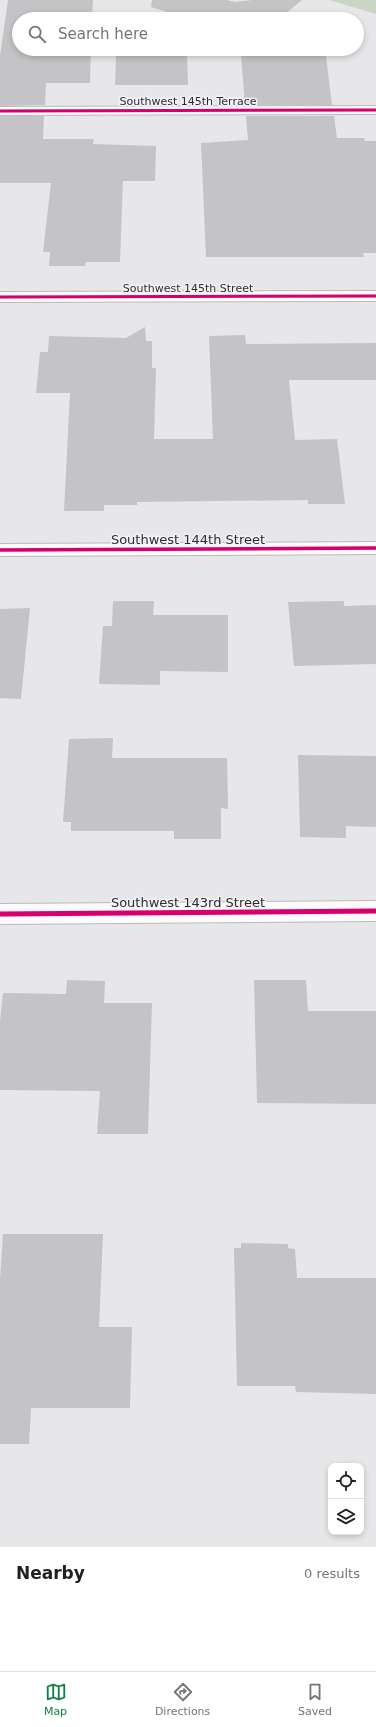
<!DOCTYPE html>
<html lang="en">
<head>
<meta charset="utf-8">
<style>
	:root { --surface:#fff; --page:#f6f6f6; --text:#202124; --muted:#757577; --line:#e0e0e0; --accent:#0b8043 }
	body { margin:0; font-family:"DejaVu Sans",sans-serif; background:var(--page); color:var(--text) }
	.controls { position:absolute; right:12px; bottom:12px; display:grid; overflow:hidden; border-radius:8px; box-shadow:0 2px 6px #0003 }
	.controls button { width:36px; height:36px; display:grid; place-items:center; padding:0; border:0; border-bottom:1px solid var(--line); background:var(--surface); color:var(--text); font:20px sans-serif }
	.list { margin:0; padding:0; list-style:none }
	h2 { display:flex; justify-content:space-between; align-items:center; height:52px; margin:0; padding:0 16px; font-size:17px }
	h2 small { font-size:13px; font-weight:400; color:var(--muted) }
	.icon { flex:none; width:22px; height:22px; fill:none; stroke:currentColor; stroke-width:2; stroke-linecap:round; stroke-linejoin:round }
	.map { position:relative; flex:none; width:376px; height:1547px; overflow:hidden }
	.search { position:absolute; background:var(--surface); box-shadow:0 2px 6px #0003; left:12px; right:12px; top:12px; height:44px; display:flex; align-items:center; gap:10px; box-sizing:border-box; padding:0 14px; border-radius:22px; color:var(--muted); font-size:15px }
	.sheet { height:124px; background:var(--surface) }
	nav { display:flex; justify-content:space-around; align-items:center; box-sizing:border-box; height:56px; border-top:1px solid var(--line); background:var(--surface); font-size:11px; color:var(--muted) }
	nav a { display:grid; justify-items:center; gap:2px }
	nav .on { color:var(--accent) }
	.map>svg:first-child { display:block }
	.green { fill:#cad6c3 }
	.building { fill:#c4c3c5 }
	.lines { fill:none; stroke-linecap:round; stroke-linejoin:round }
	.street-casing { stroke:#bababc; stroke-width:2 }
	.street { fill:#fbfbfc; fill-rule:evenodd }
	.cycleway-far2-casing { stroke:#f3f2f7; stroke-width:4.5 }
	.cycleway-far1-casing { stroke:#f3f2f7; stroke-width:6 }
	.cycleway-casing { stroke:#f3f2f7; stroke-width:8 }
	.cycleway-far2 { stroke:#d6006c; stroke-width:3 }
	.cycleway-far1 { stroke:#d6006c; stroke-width:3.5 }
	.cycleway { stroke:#d6006c; stroke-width:5 }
	.labels { text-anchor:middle; stroke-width:3; stroke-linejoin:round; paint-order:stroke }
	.far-street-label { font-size:11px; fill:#2d2d2f; stroke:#f3f2f7 }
	.street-label { font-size:13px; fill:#2d2d2f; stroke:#f3f2f7 }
</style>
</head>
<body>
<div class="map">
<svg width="376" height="1547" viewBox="0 0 376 1547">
	<rect width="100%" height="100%" fill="#e7e6e9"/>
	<path class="green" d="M329,0H376V14Z"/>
	<path class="building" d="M8,0H93L92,19H19V49H91L90,83H46L45,105L0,106V56Z
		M152,0H227L235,2L252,0H302L279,19H190L151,7Z
		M116,56H187L188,85H115Z
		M241,56H326L332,105H245Z
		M0,116H44L43,139H94L93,144L156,146L155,181H123L120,262H86L85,266H49L50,252H43L51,183H0Z
		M246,116H334L337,138H364L365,141H376V253H363L364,257H206L201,143L248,140Z
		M145,327L146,341H152V368H156L154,439H213L209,336L245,335L246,344L376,343V380H289L295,440L337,439L345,504H308V500L137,502V505H104V511H64L70,393H36L40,352H48L49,336L126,338Z
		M113,601H154L153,615H228V672L160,671V685L99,684L103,626H112Z
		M344,601V606L376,605V664L294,666L288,602Z
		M30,608L21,699L0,698V609Z
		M113,738L112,758H227L228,809L221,808V839H174V831H71V822H63L69,739Z
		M298,755L376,756V827L346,826V838L300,837Z
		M67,980L105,981L104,1003H152L148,1134H97L100,1091L0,1090V1021L3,993L66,994Z
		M254,980H306L308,1011H376V1104L257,1103Z
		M3,1234H103L99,1327H132L130,1408H31L29,1444H0V1280Z
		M241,1243L288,1244V1248L295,1249L297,1278H376V1394L296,1392L295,1386H237L234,1248H241Z"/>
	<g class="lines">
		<defs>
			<path id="street" d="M376,106V114L0,115V107Z
				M376,291V301L0,302V292Z
				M376,542V554L0,556V544Z
				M376,901V921L0,924V904Z"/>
		</defs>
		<use href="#street" class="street-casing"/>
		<use href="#street" class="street"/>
		<defs>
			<path id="cycleway-far2" d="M0,111L376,110
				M0,297L376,296"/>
			<path id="cycleway-far1" d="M0,550L376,548"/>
			<path id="cycleway" d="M0,914L376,911"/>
		</defs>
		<use href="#cycleway-far2" class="cycleway-far2-casing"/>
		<use href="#cycleway-far1" class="cycleway-far1-casing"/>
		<use href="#cycleway" class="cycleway-casing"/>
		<use href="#cycleway-far2" class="cycleway-far2"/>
		<use href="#cycleway-far1" class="cycleway-far1"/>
		<use href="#cycleway" class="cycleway"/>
	</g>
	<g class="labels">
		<g class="far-street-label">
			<text x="188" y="105">Southwest 145th Terrace</text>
			<text x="188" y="292">Southwest 145th Street</text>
		</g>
		<g class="street-label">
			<text x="188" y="544">Southwest 144th Street</text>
			<text x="188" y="907">Southwest 143rd Street</text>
		</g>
	</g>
</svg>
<div class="controls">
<button><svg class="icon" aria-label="locate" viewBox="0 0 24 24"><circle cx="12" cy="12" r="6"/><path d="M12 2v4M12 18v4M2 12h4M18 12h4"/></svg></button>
<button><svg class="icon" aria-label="layers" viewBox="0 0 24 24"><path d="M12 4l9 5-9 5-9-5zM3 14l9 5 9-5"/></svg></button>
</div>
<div class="search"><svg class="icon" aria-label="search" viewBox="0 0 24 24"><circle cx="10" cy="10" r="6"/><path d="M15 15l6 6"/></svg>Search here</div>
</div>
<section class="sheet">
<h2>Nearby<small>0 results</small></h2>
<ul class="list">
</ul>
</section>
<nav>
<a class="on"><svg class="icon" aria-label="map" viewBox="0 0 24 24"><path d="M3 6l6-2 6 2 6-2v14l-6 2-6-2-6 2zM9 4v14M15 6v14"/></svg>Map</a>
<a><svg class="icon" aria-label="directions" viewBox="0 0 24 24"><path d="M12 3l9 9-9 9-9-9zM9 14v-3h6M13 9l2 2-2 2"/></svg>Directions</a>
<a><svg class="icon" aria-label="saved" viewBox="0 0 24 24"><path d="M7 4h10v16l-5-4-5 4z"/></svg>Saved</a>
</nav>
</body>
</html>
